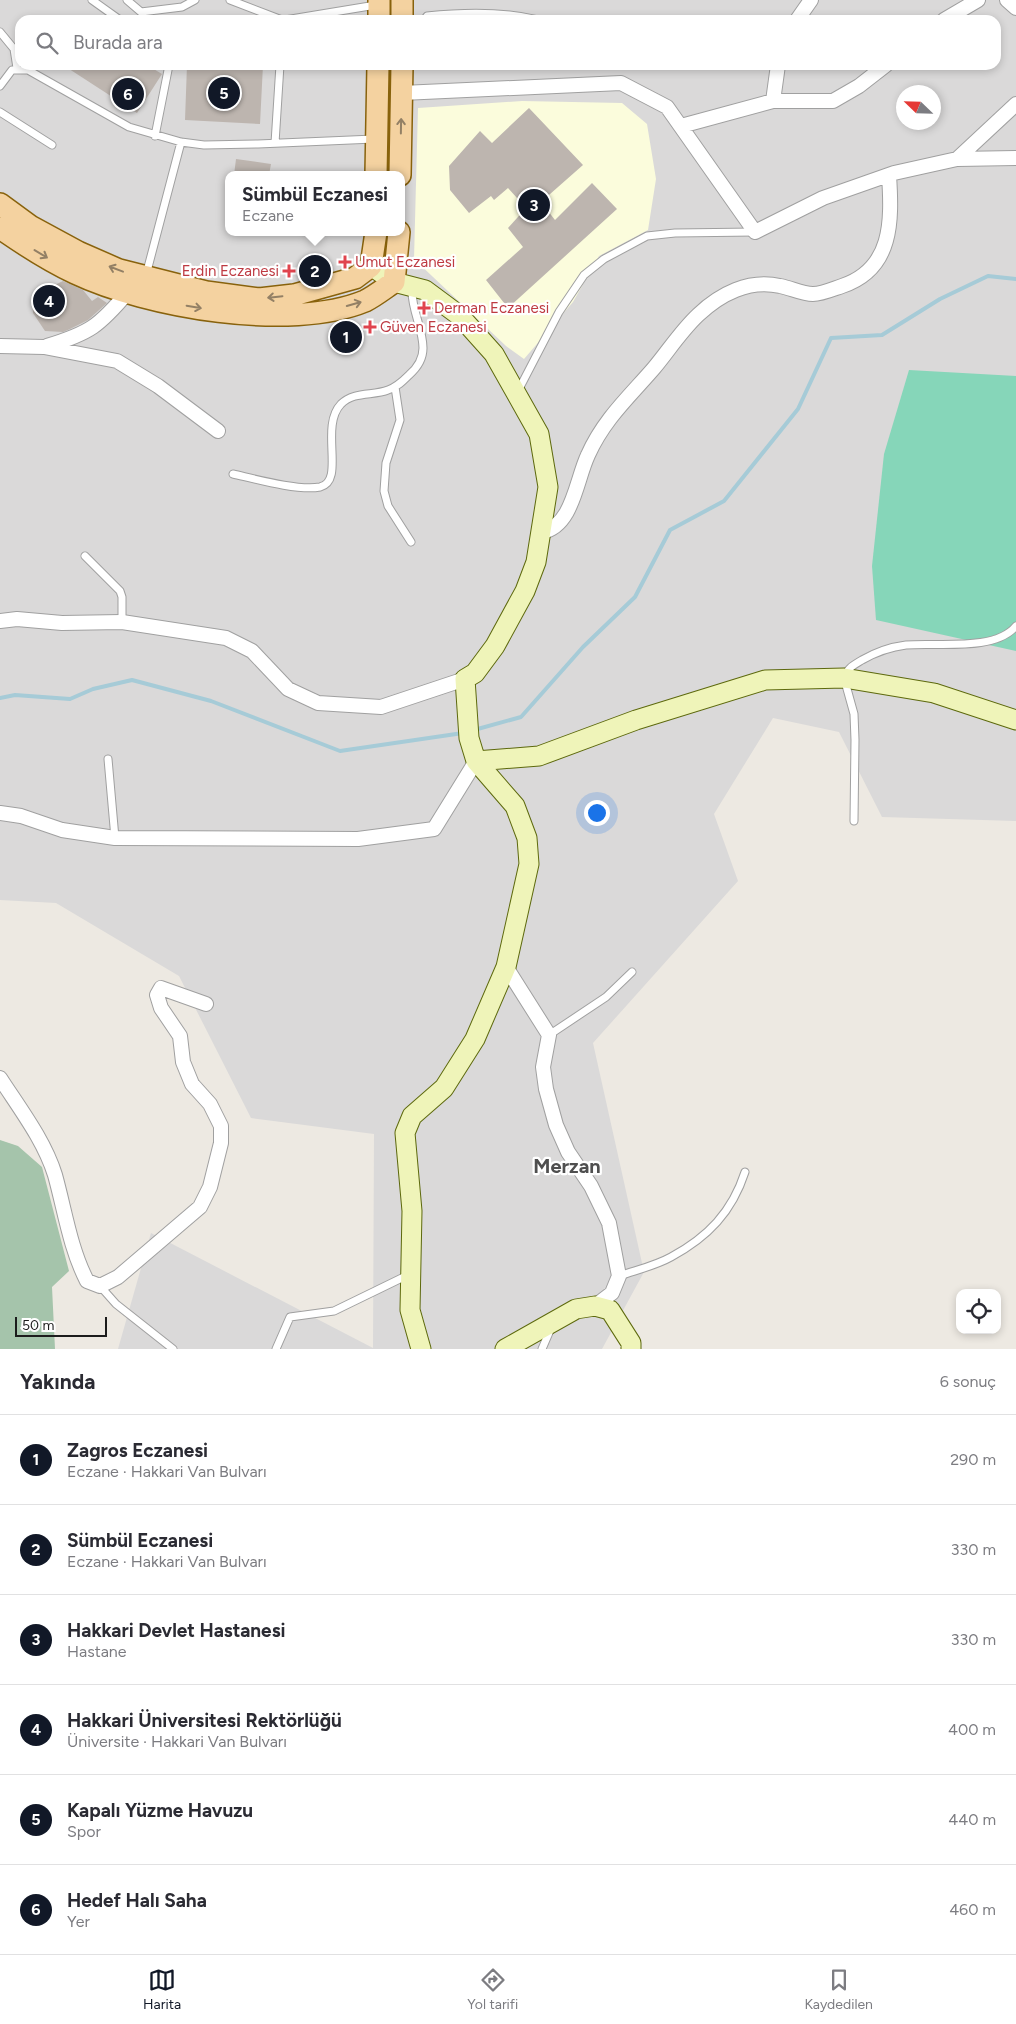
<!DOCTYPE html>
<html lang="tr">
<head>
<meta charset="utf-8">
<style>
	:root { --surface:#fff; --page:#f7f7f7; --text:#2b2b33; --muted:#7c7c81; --line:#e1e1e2; --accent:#111827 }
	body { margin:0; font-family:Figtree,sans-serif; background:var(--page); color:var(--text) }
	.controls { position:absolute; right:15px; bottom:15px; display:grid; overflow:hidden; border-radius:10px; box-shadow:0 2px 8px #0003 }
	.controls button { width:45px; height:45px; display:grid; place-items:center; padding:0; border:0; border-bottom:1px solid var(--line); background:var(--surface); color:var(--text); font:25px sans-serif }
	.compass { position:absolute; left:896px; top:85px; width:45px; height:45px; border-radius:50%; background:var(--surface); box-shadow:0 2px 8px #0003; rotate:293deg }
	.scale { position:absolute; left:15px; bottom:12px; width:92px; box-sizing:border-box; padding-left:5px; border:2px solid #1c1c1c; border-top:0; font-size:14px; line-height:18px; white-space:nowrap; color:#1c1c1c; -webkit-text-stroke:4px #fff; paint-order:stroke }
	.you { position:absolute; left:596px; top:812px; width:18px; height:18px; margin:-12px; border:4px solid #fff; border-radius:50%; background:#1a73e8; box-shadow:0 0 0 8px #1a73e833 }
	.badge { display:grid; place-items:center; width:32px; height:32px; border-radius:50%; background:var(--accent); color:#fff; font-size:16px; font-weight:700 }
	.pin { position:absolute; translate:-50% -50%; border:2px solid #fff; box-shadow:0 1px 5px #0006 }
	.popup { position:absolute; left:225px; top:171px; width:180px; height:65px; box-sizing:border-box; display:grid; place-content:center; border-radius:10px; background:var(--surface); filter:drop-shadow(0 1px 4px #0005); font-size:16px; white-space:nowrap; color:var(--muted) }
	.popup b { font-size:19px; color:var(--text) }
	.popup::after { content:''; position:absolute; left:50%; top:100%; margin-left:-10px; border:10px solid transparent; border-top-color:var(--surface) }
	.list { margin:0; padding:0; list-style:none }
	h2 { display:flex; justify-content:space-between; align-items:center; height:65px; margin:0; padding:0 20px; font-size:21px }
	h2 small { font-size:16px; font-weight:400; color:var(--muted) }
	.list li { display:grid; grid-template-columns:32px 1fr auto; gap:15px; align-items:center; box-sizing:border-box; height:90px; padding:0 20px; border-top:1px solid var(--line) }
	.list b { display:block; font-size:19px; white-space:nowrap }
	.list p { margin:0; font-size:16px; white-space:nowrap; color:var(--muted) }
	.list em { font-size:16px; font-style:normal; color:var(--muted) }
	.icon { flex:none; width:28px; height:28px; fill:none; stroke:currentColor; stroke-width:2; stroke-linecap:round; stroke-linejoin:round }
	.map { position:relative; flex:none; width:1016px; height:1349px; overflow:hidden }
	.search { position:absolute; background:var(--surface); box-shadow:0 2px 8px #0003; left:15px; right:15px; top:15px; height:55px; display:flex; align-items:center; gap:12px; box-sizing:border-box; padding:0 18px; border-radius:15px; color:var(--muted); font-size:19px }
	.sheet { height:605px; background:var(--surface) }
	nav { display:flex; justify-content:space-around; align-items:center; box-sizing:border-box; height:70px; border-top:1px solid var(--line); background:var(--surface); font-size:14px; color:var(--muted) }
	nav a { display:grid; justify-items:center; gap:2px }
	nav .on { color:var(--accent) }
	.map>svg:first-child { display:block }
	.residential { fill:#dad9d9; fill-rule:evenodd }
	.education { fill:#fbfcdc }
	.cemetery { fill:#a5c4ab }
	.pitch { fill:#86d6b9 }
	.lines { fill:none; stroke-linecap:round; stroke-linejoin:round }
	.stream { stroke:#a6cbd7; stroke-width:4 }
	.building { fill:#bdb5af }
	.lane-casing { stroke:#a0a0a0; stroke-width:9 }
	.street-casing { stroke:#a0a0a0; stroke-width:16 }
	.secondary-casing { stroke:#5d690d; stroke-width:21 }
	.primary-casing { stroke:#88620c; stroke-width:24 }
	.lane { stroke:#fff; stroke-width:7 }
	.street { stroke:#fff; stroke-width:14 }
	.secondary { stroke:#eff4b9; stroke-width:19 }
	.primary { stroke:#f4d2a0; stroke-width:21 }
	.oneway { stroke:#938065 }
	.health-dot { fill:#e0444e; stroke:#fff; stroke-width:2 }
	.labels { text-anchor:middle; stroke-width:4.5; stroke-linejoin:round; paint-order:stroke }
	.health-label { font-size:15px; fill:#be3a42; stroke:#fff; text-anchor:start }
	.district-label { font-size:20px; font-weight:bold; fill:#4f4f4f; stroke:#fff }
</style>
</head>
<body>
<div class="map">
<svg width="1016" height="1349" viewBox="0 0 1016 1349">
	<rect width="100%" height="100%" fill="#ede9e2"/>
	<path class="residential" d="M0,0H1016V821L882,817L839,732L773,718L714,814L738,881L593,1043L644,1272L602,1349H118L151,1233L373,1348L374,1134L251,1118L179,976L56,903L0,900ZM20,20H996V65H20ZM904,92H934V122H904ZM229,175H401V232H229Z"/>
	<path class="education" d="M522,101L622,103L647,124L656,179L648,230L599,256L573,302L524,359L506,346L414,259L418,108Z"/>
	<path class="cemetery" d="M0,1140L18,1146L42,1167L69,1271L52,1287L55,1349H0Z"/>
	<path class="pitch" d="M909,370L1016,376V651L876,620L872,566L884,454Z"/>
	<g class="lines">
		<path class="stream" d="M0,698L15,695L70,699L93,689L132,680L211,701L340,751L463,733
			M474,730L521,717L583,647L635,597L670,530L724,501L798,409L831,338L882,335L940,299L988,276L1016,279"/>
	</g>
	<path class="building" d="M63,65H147L162,74L137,113Z
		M187,65H263L260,124L185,120Z
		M529,108L583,165L541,202L555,220L592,183L617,209L508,308L486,280L523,247L508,228L526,208L508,188L494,200L491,196L469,213L450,190L449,166L480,131L492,143Z
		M236,159L271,164L269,175H234Z
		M63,281L83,290L92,301L98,297L107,303L88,320L70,329L63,332L45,331L33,313L32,296Z"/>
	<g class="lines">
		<defs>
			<path id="lane" d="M92,0L120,20
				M127,0L141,12L182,7L195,0
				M230,0L282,20
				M285,20L376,5
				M424,20L427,16C464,12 503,11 539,20
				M0,32L14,49L17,68
				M0,86L12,70H28L129,127L181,142L204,145L258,144L374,139
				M0,112L52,145
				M155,136L169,65
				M275,143L280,65
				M146,275L181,142
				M395,387L400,420L386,463L384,491L388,506L411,542
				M518,391L559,312L584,275L604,259L647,236L675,233L755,232
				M233,474C255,479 298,491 320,487C346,481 319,427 341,404C354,391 373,396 388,390C397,387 403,381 409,375C417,368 423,359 423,348C423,328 411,309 412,289
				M85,556L120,591L122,597V622
				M108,759L115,838
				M854,821L855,740L854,714L844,678C847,668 854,665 862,660C876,652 890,647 906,645C936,642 995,652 1016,626
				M549,1035L606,997L632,972
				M619,1276C636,1270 655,1266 671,1257C708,1237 732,1212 745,1172
				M100,1286L116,1304L173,1349
				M276,1349L290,1317L334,1311L408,1275
				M542,1349L551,1328"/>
			<path id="street" d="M1007,0L1016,8
				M797,20L811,0
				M944,20L978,0
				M402,93L621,83L667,107L755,232L823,198L894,173L957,159L1016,158
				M773,101L778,65
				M681,126L773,101H833L859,86L886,65
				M957,159L1016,104
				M0,346L44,347L117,361L158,386L218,431
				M47,346C90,333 99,326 128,292
				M542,532C573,526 576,480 588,455C604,419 630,396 654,368C669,350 681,331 698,315C720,294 749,279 780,286C791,288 802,294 813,294C822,294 833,289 842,286C893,269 892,221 889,175
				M0,621L17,619L62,623L122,622L226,638L252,651L288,689L318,703L381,707L465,679
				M0,813L21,816L62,830L115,838L358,839L434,829L476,761
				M506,967L549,1035L543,1067L546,1089L556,1125L568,1152L591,1186L609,1223L619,1276L612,1293L595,1306
				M0,1078C20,1109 44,1140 55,1175C65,1211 70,1248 87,1281L100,1286L118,1277L200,1207L210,1187L221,1143V1126L210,1104L192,1084L183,1062L180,1036L161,1008L157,995L161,988L206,1004"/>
			<path id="secondary" d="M371,266L394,282L425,290L460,316L494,354L539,434L548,487L536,562L525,591L495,646L475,673L465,679L469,738L476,761L515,806L527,838L529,864L506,967L475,1039L444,1088L412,1116L405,1133L412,1211L410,1310L421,1349
				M476,761L539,756L636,720L765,680L844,678L934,693L1016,720
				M505,1349L576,1309L595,1306L610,1310L631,1343V1349"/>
			<path id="primary" d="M379,20V0
				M402,20V0
				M376,175L378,65
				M400,175L402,65
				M0,204L30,226L78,252L119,270L206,292L259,299L294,295L355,278L371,266L376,232
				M0,228C23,244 49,261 75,273C147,307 290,332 365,301C375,296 385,288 394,282L399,232"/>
		</defs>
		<use href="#lane" class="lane-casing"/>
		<use href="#street" class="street-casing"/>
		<use href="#secondary" class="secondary-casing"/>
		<use href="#primary" class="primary-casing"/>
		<use href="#lane" class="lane"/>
		<use href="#street" class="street"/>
		<use href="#secondary" class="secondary"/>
		<use href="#primary" class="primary"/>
	</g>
	<defs><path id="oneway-shaft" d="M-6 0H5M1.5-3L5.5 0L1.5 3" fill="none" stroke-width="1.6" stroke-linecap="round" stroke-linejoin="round" transform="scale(1.25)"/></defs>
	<g class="oneway">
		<use href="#oneway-shaft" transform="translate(401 126) rotate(-89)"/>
		<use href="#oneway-shaft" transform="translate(41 254) rotate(31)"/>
		<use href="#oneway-shaft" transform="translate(116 269) rotate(-159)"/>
		<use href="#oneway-shaft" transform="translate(275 297) rotate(174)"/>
		<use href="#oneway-shaft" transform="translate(354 304) rotate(-16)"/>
		<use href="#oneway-shaft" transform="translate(194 307) rotate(10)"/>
	</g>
	<g class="health-dot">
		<path d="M342.5 254.5h5v5h5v5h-5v5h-5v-5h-5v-5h5z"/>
		<path d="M286.5 263.5h5v5h5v5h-5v5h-5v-5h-5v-5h5z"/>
		<path d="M421.5 300.5h5v5h5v5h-5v5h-5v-5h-5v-5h5z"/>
		<path d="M367.5 319.5h5v5h5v5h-5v5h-5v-5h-5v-5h5z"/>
	</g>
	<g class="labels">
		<g class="health-label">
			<text x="355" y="267">Umut Eczanesi</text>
			<text x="279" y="276" text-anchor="end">Erdin Eczanesi</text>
			<text x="434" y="313">Derman Eczanesi</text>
			<text x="380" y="332">Güven Eczanesi</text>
		</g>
		<g class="district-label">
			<text x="567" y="1173">Merzan</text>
		</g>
	</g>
</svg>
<div class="controls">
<button><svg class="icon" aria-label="locate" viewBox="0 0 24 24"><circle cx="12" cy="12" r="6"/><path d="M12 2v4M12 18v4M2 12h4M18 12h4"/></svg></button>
</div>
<svg class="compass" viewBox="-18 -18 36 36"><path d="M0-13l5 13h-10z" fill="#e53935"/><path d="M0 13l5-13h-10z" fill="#7c7c81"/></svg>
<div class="scale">50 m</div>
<div class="you"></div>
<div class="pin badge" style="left:346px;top:337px">1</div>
<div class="pin badge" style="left:315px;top:271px">2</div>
<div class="popup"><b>Sümbül Eczanesi</b>Eczane</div>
<div class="pin badge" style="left:534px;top:205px">3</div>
<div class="pin badge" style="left:49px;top:301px">4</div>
<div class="pin badge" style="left:224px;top:93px">5</div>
<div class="pin badge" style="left:128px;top:94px">6</div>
<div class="search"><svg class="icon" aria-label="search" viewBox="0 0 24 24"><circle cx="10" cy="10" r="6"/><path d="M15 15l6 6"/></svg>Burada ara</div>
</div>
<section class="sheet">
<h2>Yakında<small>6 sonuç</small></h2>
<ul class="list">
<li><span class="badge">1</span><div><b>Zagros Eczanesi</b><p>Eczane · Hakkari Van Bulvarı</p></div><em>290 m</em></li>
<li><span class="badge">2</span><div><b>Sümbül Eczanesi</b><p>Eczane · Hakkari Van Bulvarı</p></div><em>330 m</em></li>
<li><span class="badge">3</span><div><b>Hakkari Devlet Hastanesi</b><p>Hastane</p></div><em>330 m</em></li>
<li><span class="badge">4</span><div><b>Hakkari Üniversitesi Rektörlüğü</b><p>Üniversite · Hakkari Van Bulvarı</p></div><em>400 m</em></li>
<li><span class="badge">5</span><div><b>Kapalı Yüzme Havuzu</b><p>Spor</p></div><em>440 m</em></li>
<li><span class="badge">6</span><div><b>Hedef Halı Saha</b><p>Yer</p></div><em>460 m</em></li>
</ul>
</section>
<nav>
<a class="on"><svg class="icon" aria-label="map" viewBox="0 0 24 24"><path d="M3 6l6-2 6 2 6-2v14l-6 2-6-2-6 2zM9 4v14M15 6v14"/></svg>Harita</a>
<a><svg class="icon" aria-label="directions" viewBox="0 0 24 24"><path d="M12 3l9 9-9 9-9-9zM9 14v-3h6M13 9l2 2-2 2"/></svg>Yol tarifi</a>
<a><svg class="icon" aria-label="saved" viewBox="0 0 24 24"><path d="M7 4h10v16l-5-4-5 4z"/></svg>Kaydedilen</a>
</nav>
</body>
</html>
